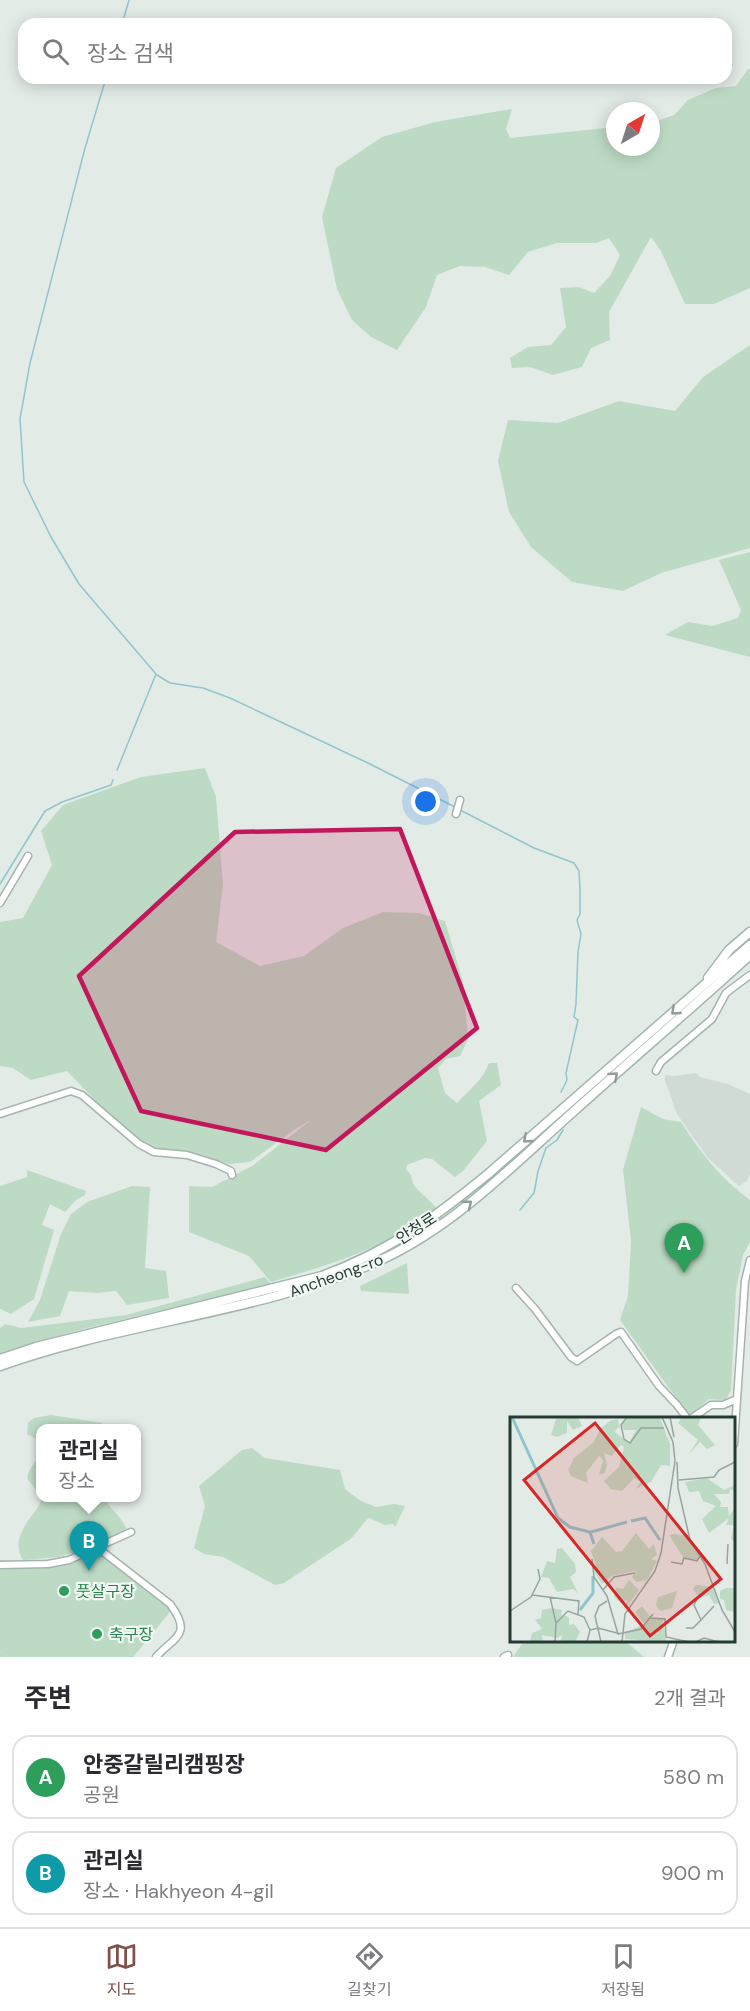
<!DOCTYPE html>
<html lang="ko">
<head>
<meta charset="utf-8">
<style>
	:root { --surface:#fff; --page:#f7f7f7; --text:#2b2b33; --muted:#7c7c81; --line:#e1e1e2; --accent:#80504a }
	body { margin:0; font-family:"DM Sans","Noto Sans KR",sans-serif; background:var(--page); color:var(--text) }
	.compass { position:absolute; left:606px; top:102px; width:54px; height:54px; border-radius:50%; background:var(--surface); box-shadow:0 3px 15px #0003; rotate:39deg }
	.you { position:absolute; left:426px; top:802px; width:21px; height:21px; margin:-15px; border:4px solid #fff; border-radius:50%; background:#1a73e8; box-shadow:0 0 0 9px #1a73e833 }
	.badge { display:grid; place-items:center; width:39px; height:39px; border-radius:50%; background:var(--accent); color:#fff; font-size:20px; font-weight:700 }
	.pin { position:absolute; translate:-50% -50px; filter:drop-shadow(0 2px 3px #0008) }
	.pin::after { content:''; position:absolute; top:32px; width:21px; height:18px; background:inherit; clip-path:polygon(0 0,100% 0,50% 100%) }
	.popup { position:absolute; left:36px; top:1424px; width:105px; height:78px; box-sizing:border-box; display:grid; place-content:center; border-radius:12px; background:var(--surface); filter:drop-shadow(0 2px 4px #0005); font-size:20px; white-space:nowrap; color:var(--muted) }
	.popup b { font-size:22px; color:var(--text) }
	.popup::after { content:''; position:absolute; left:50%; top:100%; margin-left:-12px; border:12px solid transparent; border-top-color:var(--surface) }
	.list { margin:0; padding:0; list-style:none }
	h2 { display:flex; justify-content:space-between; align-items:center; height:78px; margin:0; padding:0 24px; font-size:26px }
	h2 small { font-size:20px; font-weight:400; color:var(--muted) }
	.list li { display:grid; grid-template-columns:39px 1fr auto; gap:18px; align-items:center; box-sizing:border-box; height:84px; margin:0 12px 12px; padding:0 12px; border:2px solid var(--line); border-radius:18px }
	.list b { display:block; font-size:22px; white-space:nowrap }
	.list p { margin:0; font-size:20px; white-space:nowrap; color:var(--muted) }
	.list em { font-size:20px; font-style:normal; color:var(--muted) }
	.icon { flex:none; width:33px; height:33px; fill:none; stroke:currentColor; stroke-width:2; stroke-linecap:round; stroke-linejoin:round }
	.map { position:relative; flex:none; width:750px; height:1657px; overflow:hidden }
	.search { position:absolute; background:var(--surface); box-shadow:0 3px 15px #0003; left:18px; right:18px; top:18px; height:66px; display:flex; align-items:center; gap:15px; box-sizing:border-box; padding:0 21px; border-radius:18px; color:var(--muted); font-size:22px }
	.sheet { height:270px; background:var(--surface) }
	nav { display:flex; justify-content:space-around; align-items:center; box-sizing:border-box; height:84px; border-top:2px solid var(--line); background:var(--surface); font-size:16px; color:var(--muted) }
	nav a { display:grid; justify-items:center; gap:3px }
	nav .on { color:var(--accent) }
	.map>svg:first-child { display:block }
	.built { fill:#d1dbd6 }
	.green { fill:#bddbc4 }
	.lines { fill:none; stroke-linecap:round; stroke-linejoin:round }
	.stream { stroke:#8fc6cc; stroke-width:1.5 }
	.street-casing { stroke:#a6b3ae; stroke-width:9 }
	.secondary-casing { stroke:#a2b6ae; stroke-width:11 }
	.street { stroke:#fff; stroke-width:6 }
	.secondary { stroke:#fff; stroke-width:8 }
	.oneway { stroke:#929d9a }
	.marked { fill:#c2185b; fill-opacity:0.2; stroke:#c2185b; stroke-width:4.5; stroke-linejoin:round }
	.leisure-dot { fill:#2e9e5b; stroke:#f3f8f5; stroke-width:2 }
	.labels { text-anchor:middle; stroke-width:4.5; stroke-linejoin:round; paint-order:stroke }
	.street-label { font-size:16px; fill:#243b34; stroke:#f3f8f5 }
	.leisure-label { font-size:16px; fill:#27864d; stroke:#f3f8f5; text-anchor:start }
	.inset-river { fill:none; stroke:#8fc6cc; stroke-width:3 }
	.inset-road { fill:none; stroke:#97a59f; stroke-width:1.5 }
	.view { fill:#d62828; fill-opacity:0.15; stroke:#d62828; stroke-width:3 }
	.inset-edge { fill:none; stroke:#243b34; stroke-width:3 }
</style>
</head>
<body>
<div class="map">
<svg width="750" height="1657" viewBox="0 0 750 1657">
	<rect width="100%" height="100%" fill="#e3ebe7"/>
	<path class="built" d="M696,1073L700,1077L728,1084L750,1094V1174L747,1181L739,1186L708,1158L677,1114L665,1080V1075L674,1076Z"/>
	<path class="green" d="M748,69H750V288L714,304H685L661,251L651,237L609,312L610,340L591,348L582,367L553,375L530,367L512,368L510,358L528,347L551,345L566,327L560,288L579,287L594,293L610,276L620,255L609,238L596,243H557L528,252L509,275L485,267L460,266L437,275L426,307L397,350L371,337L352,320L337,289L322,217L336,168L382,137L435,122L512,109L506,129L510,138L615,127V147H651V123L674,115L688,100L716,88L736,86Z
		M750,345V548L661,573L623,591L572,582L531,547L509,512L498,461L508,420L558,423L619,401L675,411L703,377Z
		M750,552V657L665,635L688,622L712,626L738,618L741,610L719,560Z
		M205,768L216,797L223,885L216,942L260,966L304,956L343,928L383,912L419,913L445,921L463,982L468,1039L460,1056L446,1059L438,1068L445,1093L457,1103C468,1091 484,1079 489,1063H497L501,1085L479,1101L487,1141L463,1171L455,1177L432,1159L425,1158L407,1165L406,1169L411,1175L413,1184L417,1189L438,1209C385,1248 333,1264 271,1282L249,1256L189,1232V1186L212,1187L231,1177L252,1166L311,1120L297,1128L250,1162L229,1164L188,1153L155,1149L140,1141L115,1121L67,1071L31,1080L13,1068L0,1066V922L23,918L52,865L41,831L63,805L141,777Z
		M641,1107L663,1119L681,1122C700,1152 721,1179 750,1200V1242L743,1255L736,1290L731,1390L726,1400L709,1399L689,1416L620,1320L628,1296L631,1241L623,1170Z
		M27,1170L86,1191L85,1195L76,1200L65,1212L50,1204L42,1225L54,1230L34,1299L11,1314L0,1309V1186L27,1177Z
		M132,1186L150,1187L145,1268L166,1271L169,1298L127,1305L116,1291L97,1293L69,1291L60,1316L28,1322L40,1300L61,1234L71,1214L87,1202Z
		M407,1263L409,1294L361,1291L360,1286Z
		M265,1277L271,1284L83,1329L16,1348L0,1354V1328L5,1324L22,1328L126,1315Z
		M51,1415L102,1423L103,1428H41V1448L38,1440L27,1434L28,1423L34,1418Z
		M41,1448V1498H104C111,1510 122,1517 127,1530L81,1550L59,1557L23,1560C6,1534 43,1509 41,1499C39,1492 31,1484 27,1478C29,1467 39,1459 41,1448Z
		M252,1448L265,1458L340,1470L345,1489L361,1501L376,1507L394,1504L405,1506L395,1527L393,1524L385,1525L369,1518C361,1524 357,1534 349,1540L284,1583L275,1585L223,1557L204,1554L194,1548L205,1506L199,1486L242,1450Z
		M93,1546L168,1608L170,1612L133,1657H0V1653H1L0,1652V1560C35,1562 61,1561 93,1546Z
		M624,1640L644,1657H513L524,1641Z"/>
	<g class="lines">
		<path class="stream" d="M122,24L129,0
			M106,78L85,148L30,363L20,419L24,482L51,537L79,584L156,674L117,770
			M157,675L170,683L203,688L230,698L370,764L455,807
			M460,810L534,848L574,863L579,871L580,890V914L577,920L581,934L578,952L576,1004L574,1017L578,1020L566,1073L567,1080L561,1092
			M0,884L45,811L62,802L111,785L113,780
			M520,1210L534,1193L538,1171L546,1148L557,1140L563,1130"/>
		<defs>
			<path id="street" d="M456,814L460,800
				M0,903L28,856
				M656,1071L661,1062L712,1019L726,993L750,975
				M0,1114L71,1091L82,1095L139,1144L154,1152L187,1155L216,1164L231,1171L232,1175
				M516,1288L535,1309L571,1357L577,1361L616,1334L621,1332L659,1386L677,1405L687,1418
				M692,1418L711,1405H723L737,1399
				M734,1444L745,1281L750,1260
				M98,1548L170,1604C193,1635 175,1636 156,1657
				M0,1565L48,1564L69,1560L131,1532
				M504,1657L508,1655
				M668,1657L674,1640"/>
			<path id="secondary" d="M708,978L729,950L750,932
				M0,1359L36,1347L322,1276C389,1251 433,1219 488,1174L750,945
				M0,1366C120,1323 249,1314 367,1266C448,1233 510,1168 573,1112C632,1059 692,1008 750,955"/>
		</defs>
		<use href="#street" class="street-casing"/>
		<use href="#secondary" class="secondary-casing"/>
		<use href="#street" class="street"/>
		<use href="#secondary" class="secondary"/>
	</g>
	<defs><path id="oneway-chevron" d="M-2-3.5L2.5 0L-2 3.5" fill="none" stroke-width="1.6" stroke-linecap="round" stroke-linejoin="round" transform="scale(1.5)"/></defs>
	<g class="oneway">
		<use href="#oneway-chevron" transform="translate(675 1011) rotate(139)"/>
		<use href="#oneway-chevron" transform="translate(614 1076) rotate(-41)"/>
		<use href="#oneway-chevron" transform="translate(527 1139) rotate(139)"/>
		<use href="#oneway-chevron" transform="translate(468 1204) rotate(-39)"/>
	</g>
	<path class="marked" d="M400,829L477,1028L326,1150L141,1111L79,976L235,832Z"/>
	<g class="leisure-dot">
		<circle cx="64" cy="1591" r="6"/>
		<circle cx="97" cy="1634" r="6"/>
	</g>
	<g class="labels">
		<g class="street-label">
			<text transform="translate(416 1228) rotate(-33)" y="6">안청로</text>
			<text transform="translate(336 1275) rotate(-20)" y="6">Ancheong-ro</text>
		</g>
		<g class="leisure-label">
			<text x="76" y="1597">풋살구장</text>
			<text x="109" y="1640">축구장</text>
		</g>
	</g>
	<g transform="translate(510 1417)">
		<rect width="225" height="225" fill="#e3ebe7"/>
		<path d="M68,0L72,9L63,13L57,4V16L47,20L41,18L46,2ZM118,0L150,1L160,27V49L151,48L141,65L125,72L131,65L124,61L112,74L101,72L94,64L109,50L114,30L111,28L102,39L94,36L97,48L95,56L89,58L93,43L89,39L76,56L78,66L61,59L58,53L64,41L84,25L90,12L100,4L108,2L110,13L108,10L105,15L119,26L126,13H114L112,8ZM172,0H191L188,8L205,28L197,32L190,25L178,38L188,23L168,6ZM197,61L214,73L225,68V74L220,72L219,77H204L211,85L210,90H218L219,99L225,91V127L221,121L224,108H216L219,101L199,116L192,102L206,89L193,84L189,74L179,75L175,65ZM126,116L139,132L144,127L147,138L141,142L147,144L137,163L114,193L117,183L111,186L104,180L106,171L113,172L119,163L129,173L136,163L126,165L122,160L126,154L102,159L92,167L84,154L86,148L81,134L92,120L106,135L112,134ZM164,117L179,119L189,138L187,144L173,140L159,118ZM52,131L65,147L66,155L60,160L68,176L63,172L47,175L39,161L31,160L37,144L45,146L47,132ZM186,168L203,170L209,186L204,187L199,178L190,181L183,172ZM216,171H225V195L216,193L214,183L210,182V174ZM167,174L162,191L150,194L146,188L148,180ZM132,189L141,201L153,202L156,225L115,222V216L134,207L125,195ZM42,191L52,193L51,198L59,200V208L64,207L70,215L65,225L51,224L52,218L47,221L32,218L33,225H20L22,216L32,212L25,203L31,201L32,193Z" fill="#bddbc4"/>
		<path class="inset-river" d="M2,0L48,101L60,110L80,115L84,127M121,104L135,101L150,123M81,115L117,105M70,193L83,176V159"/>
		<path class="inset-road" d="M117,0L111,8L114,22L120,26L131,11H154M160,0L164,20M167,45L168,71L180,123L195,147L212,193L225,215M169,63L204,60L209,53L225,45M82,142L84,160M161,145L172,147L174,141L187,144L190,139M217,147L218,127M84,160L97,179L108,217L131,212L143,197M93,173L104,160L125,156M22,178L69,184L68,197M40,180L46,206M0,194L21,180L30,162L28,152M141,201L155,202L156,220L179,225M191,203L204,189M176,211H183L191,203L184,188L188,180M45,225L46,206L58,194L74,200L80,213M77,225L80,213L88,211L107,216M91,225L85,199L89,189L97,184M112,225L115,197L145,154L151,136L165,44L163,25L152,0M186,225L194,221L209,225"/>
		<path class="view" d="M85,6L211,162L140,219L14,63Z"/>
		<rect width="225" height="225" class="inset-edge"/>
	</g>
</svg>
<svg class="compass" viewBox="-18 -18 36 36"><path d="M0-13l5 13h-10z" fill="#e53935"/><path d="M0 13l5-13h-10z" fill="#7c7c81"/></svg>
<div class="you"></div>
<div class="pin badge" style="left:684px;top:1273px;background:#2e9e5b">A</div>
<div class="pin badge" style="left:89px;top:1571px;background:#0f9aa8">B</div>
<div class="popup"><b>관리실</b>장소</div>
<div class="search"><svg class="icon" aria-label="search" viewBox="0 0 24 24"><circle cx="10" cy="10" r="6"/><path d="M15 15l6 6"/></svg>장소 검색</div>
</div>
<section class="sheet">
<h2>주변<small>2개 결과</small></h2>
<ul class="list">
<li><span class="badge" style="background:#2e9e5b">A</span><div><b>안중갈릴리캠핑장</b><p>공원</p></div><em>580 m</em></li>
<li><span class="badge" style="background:#0f9aa8">B</span><div><b>관리실</b><p>장소 · Hakhyeon 4-gil</p></div><em>900 m</em></li>
</ul>
</section>
<nav>
<a class="on"><svg class="icon" aria-label="map" viewBox="0 0 24 24"><path d="M3 6l6-2 6 2 6-2v14l-6 2-6-2-6 2zM9 4v14M15 6v14"/></svg>지도</a>
<a><svg class="icon" aria-label="directions" viewBox="0 0 24 24"><path d="M12 3l9 9-9 9-9-9zM9 14v-3h6M13 9l2 2-2 2"/></svg>길찾기</a>
<a><svg class="icon" aria-label="saved" viewBox="0 0 24 24"><path d="M7 4h10v16l-5-4-5 4z"/></svg>저장됨</a>
</nav>
</body>
</html>
